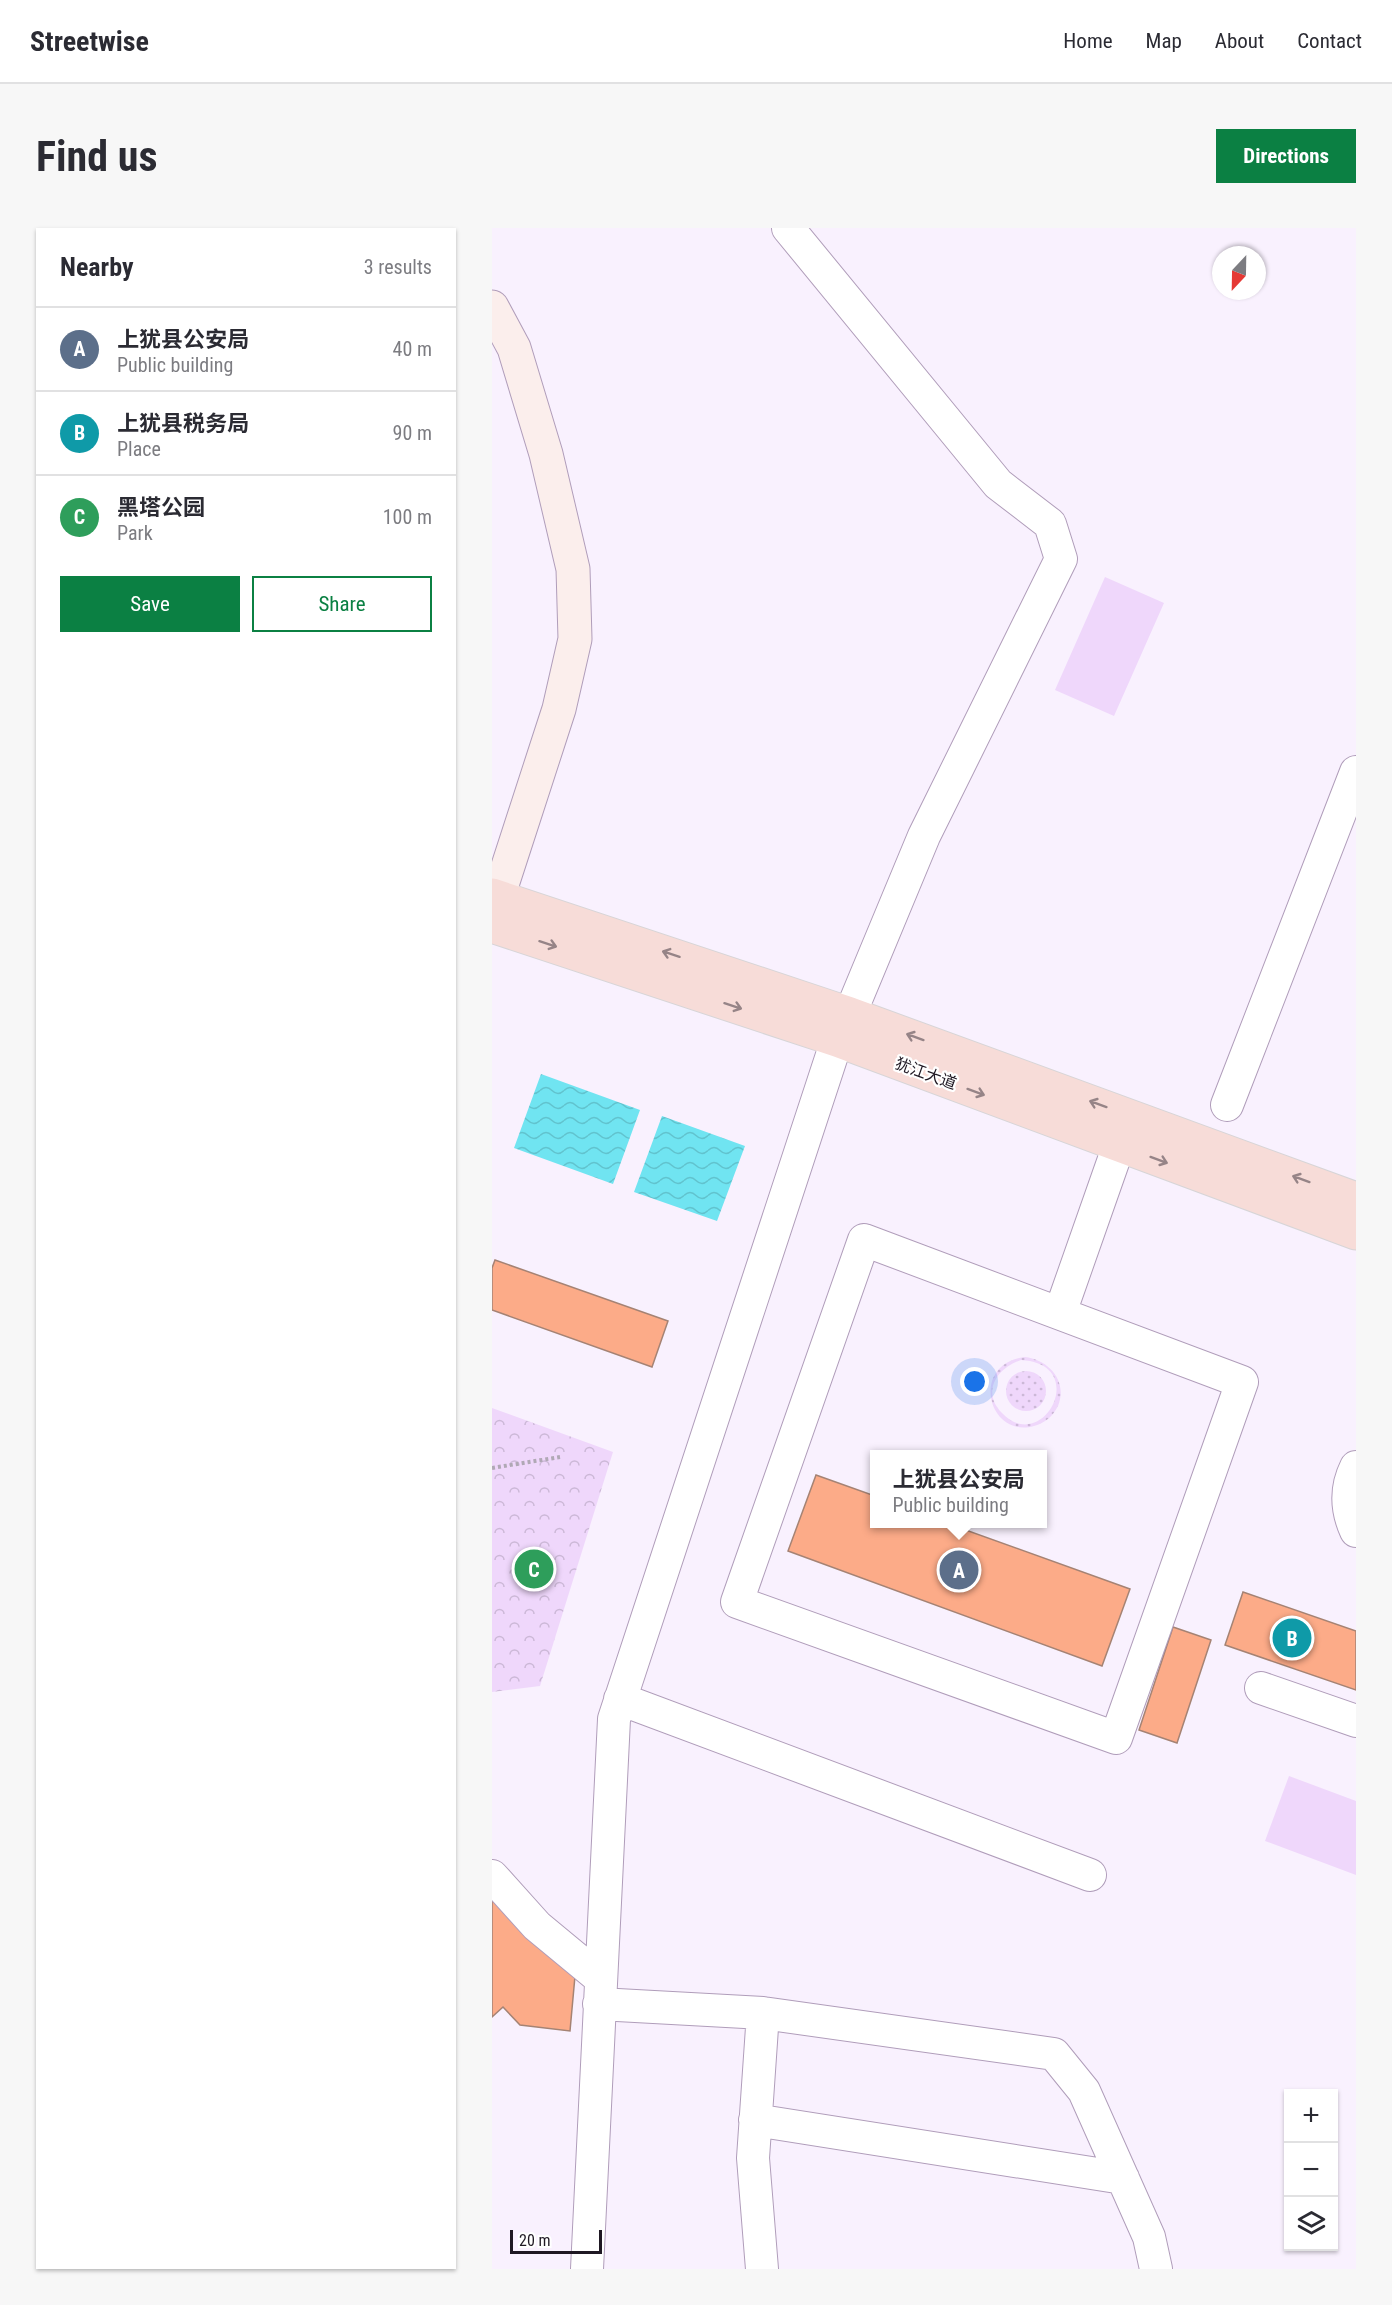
<!DOCTYPE html>
<html lang="en">
<head>
<meta charset="utf-8">
<style>
	:root { --surface:#fff; --page:#f7f7f7; --text:#2b2b33; --muted:#7c7c81; --line:#e1e1e2; --accent:#0b8043 }
	body { margin:0; font-family:"Roboto Condensed","Noto Sans SC",sans-serif; background:var(--page); color:var(--text) }
	.controls { position:absolute; right:18px; bottom:18px; display:grid; overflow:hidden; border-radius:0px; box-shadow:0 2px 4px #0004 }
	.controls button { width:54px; height:54px; display:grid; place-items:center; padding:0; border:0; border-bottom:2px solid var(--line); background:var(--surface); color:var(--text); font:30px sans-serif }
	.compass { position:absolute; left:720px; top:18px; width:54px; height:54px; border-radius:50%; background:var(--surface); box-shadow:0 2px 4px #0004; rotate:202deg }
	.scale { position:absolute; left:18px; bottom:15px; width:92px; box-sizing:border-box; padding-left:6px; border:3px solid #1f1823; border-top:0; font-size:16px; line-height:21px; white-space:nowrap; color:#1f1823; -webkit-text-stroke:4px #fff; paint-order:stroke }
	.you { position:absolute; left:483px; top:1154px; width:21px; height:21px; margin:-15px; border:4px solid #fff; border-radius:50%; background:#1a73e8; box-shadow:0 0 0 9px #1a73e833 }
	.badge { display:grid; place-items:center; width:39px; height:39px; border-radius:50%; background:var(--accent); color:#fff; font-size:20px; font-weight:700 }
	.pin { position:absolute; translate:-50% -50%; border:3px solid #fff; box-shadow:0 2px 6px #0006 }
	.popup { position:absolute; left:378px; top:1222px; width:177px; height:78px; box-sizing:border-box; display:grid; place-content:center; border-radius:0px; background:var(--surface); filter:drop-shadow(0 2px 4px #0005); font-size:20px; white-space:nowrap; color:var(--muted) }
	.popup b { font-size:22px; color:var(--text) }
	.popup::after { content:''; position:absolute; left:50%; top:100%; margin-left:-12px; border:12px solid transparent; border-top-color:var(--surface) }
	.list { margin:0; padding:0; list-style:none }
	h2 { display:flex; justify-content:space-between; align-items:center; height:78px; margin:0; padding:0 24px; font-size:26px }
	h2 small { font-size:20px; font-weight:400; color:var(--muted) }
	.list li { display:grid; grid-template-columns:39px 1fr auto; gap:18px; align-items:center; box-sizing:border-box; height:84px; padding:0 24px; border-top:2px solid var(--line) }
	.list b { display:block; font-size:22px; white-space:nowrap }
	.list p { margin:0; font-size:20px; white-space:nowrap; color:var(--muted) }
	.list em { font-size:20px; font-style:normal; color:var(--muted) }
	.actions { display:flex; gap:12px; padding:18px 24px }
	.actions a { flex:1; padding:14px 0; border:2px solid var(--accent); border-radius:0px; text-align:center; font-size:21px; color:var(--accent) }
	.actions .main { background:var(--accent); color:#fff }
	.icon { flex:none; width:33px; height:33px; fill:none; stroke:currentColor; stroke-width:2; stroke-linecap:round; stroke-linejoin:round }
	.map { position:relative; flex:none; width:864px; height:2041px; overflow:hidden; border-radius:0px }
	header { display:flex; align-items:center; gap:36px; box-sizing:border-box; height:84px; padding:0 30px; background:var(--surface); border-bottom:2px solid var(--line) }
	header strong { font-size:28px }
	nav { display:flex; gap:33px; margin-inline-start:auto; font-size:21px }
	.intro { display:flex; align-items:center; justify-content:space-between; box-sizing:border-box; height:144px; padding:0 36px }
	h1 { margin:0; font-size:42px }
	.button { padding:15px 27px; border-radius:0px; background:var(--accent); color:#fff; font-size:21px; font-weight:700 }
	main { display:flex; gap:36px; padding:0 36px }
	aside { flex:1; background:var(--surface); border-radius:0px; box-shadow:0 2px 4px #0004 }
	.map>svg:first-child { display:block }
	.grass { fill:url(#grass-dots); fill-rule:evenodd }
	.park { fill:url(#park-crowns) }
	.pitch { fill:#efd7fb }
	.water { fill:url(#water-waves) }
	.building { fill:#fcab88; stroke:#a58374; stroke-width:1.5 }
	.lines { fill:none; stroke-linecap:round; stroke-linejoin:round }
	.street-casing { stroke:#b09dba; stroke-width:34 }
	.secondary-casing { stroke:#b09dba; stroke-width:35 }
	.primary-casing { stroke:#d7d5d7; stroke-width:35 }
	.path { stroke:#b0a8b5; stroke-width:4; stroke-dasharray:3 3; stroke-linecap:butt }
	.street { stroke:#fff; stroke-width:32 }
	.secondary { stroke:#fbeeec; stroke-width:33 }
	.primary { stroke:#f7dcd8; stroke-width:33 }
	.oneway { stroke:#968487 }
	.labels { text-anchor:middle; stroke-width:4.5; stroke-linejoin:round; paint-order:stroke }
	.street-label { font-size:16px; fill:#1f1823; stroke:#fff }
</style>
</head>
<body>
<header>
<strong>Streetwise</strong>
<nav><a>Home</a><a>Map</a><a>About</a><a>Contact</a></nav>
</header>
<div class="intro"><h1>Find us</h1><a class="button">Directions</a></div>
<main>
<aside>
<h2>Nearby<small>3 results</small></h2>
<ul class="list">
<li><span class="badge" style="background:#5c6f8a">A</span><div><b>上犹县公安局</b><p>Public building</p></div><em>40 m</em></li>
<li><span class="badge" style="background:#0f9aa8">B</span><div><b>上犹县税务局</b><p>Place</p></div><em>90 m</em></li>
<li><span class="badge" style="background:#2e9e5b">C</span><div><b>黑塔公园</b><p>Park</p></div><em>100 m</em></li>
</ul>
<div class="actions"><a class="main">Save</a><a>Share</a></div>
</aside>
<div class="map">
<svg width="864" height="2041" viewBox="0 0 864 2041">
	<defs>
		<pattern id="grass-dots" width="8" height="8" patternUnits="userSpaceOnUse" patternTransform="scale(1.5)"><rect width="8" height="8" fill="#efd7fb"/><path d="M2 2h.1M6 6h.1" fill="none" stroke="#ccb8d7" stroke-width="1.8" stroke-linecap="round"/></pattern>
		<pattern id="park-crowns" width="20" height="18" patternUnits="userSpaceOnUse" patternTransform="scale(1.5)"><rect width="20" height="18" fill="#efd7fb"/><path d="M2 6a3 3 0 1 1 6 0M12 15a3 3 0 1 1 6 0" fill="none" stroke="#ccb8d7"/></pattern>
		<pattern id="water-waves" width="16" height="10" patternUnits="userSpaceOnUse" patternTransform="scale(1.5)"><rect width="16" height="10" fill="#70e4f1"/><path d="M0 5q4-4 8 0t8 0" fill="none" stroke="#61c3ce"/></pattern>
	</defs>
	<rect width="100%" height="100%" fill="#f9f1fe"/>
	<path class="grass" d="M533,1129C557,1132 576,1153 566,1178C561,1188 553,1195 542,1198C496,1211 477,1136 533,1129ZM529,1132C599,1136 551,1228 510,1185C489,1164 505,1140 529,1132Z
		M514 1163a20 20 0 1 1 40 0a20 20 0 1 1-40 0Z"/>
	<path class="park" d="M0,1180L121,1224L48,1458L0,1464Z"/>
	<path class="pitch" d="M613,349L672,375L622,488L563,462Z
		M797,1548L864,1573V1647L773,1613Z"/>
	<path class="water" d="M49,846L148,882L121,956L22,920Z
		M170,888L253,918L225,993L142,964Z"/>
	<path class="building" d="M3,1032L176,1093L160,1139L0,1082V1040Z
		M324,1247L383,1268V1296H457L638,1361L610,1438L296,1323Z
		M751,1364L864,1403V1462L733,1417Z
		M681,1399L719,1412L685,1515L647,1502Z
		M0,1658L83,1748L78,1803L28,1797L11,1779L0,1789Z"/>
	<g class="lines">
		<defs>
			<path id="street" d="M296,0L506,256L558,296L569,331L432,608L358,786
				M735,877L864,544
				M372,1012L750,1154L624,1510L245,1374Z
				M568,1085L627,917
				M864,1239C853,1261 854,1281 864,1303
				M769,1460L864,1493
				M128,1471L598,1647
				M0,1648L45,1698L109,1751
				M107,1776L271,1785L261,1930L270,2041
				M271,1785L562,1826L592,1863L657,2009L664,2041
				M263,1892L631,1950
				M95,2041L122,1491L345,812"/>
			<path id="secondary" d="M0,79L22,120L54,226L81,341L83,411L67,481L6,669L0,695"/>
			<path id="primary" d="M0,667L358,786L864,971
				M0,698L345,812L864,1005"/>
		</defs>
		<use href="#street" class="street-casing"/>
		<use href="#secondary" class="secondary-casing"/>
		<use href="#primary" class="primary-casing"/>
		<path class="path" d="M0,1240L68,1229"/>
		<use href="#street" class="street"/>
		<use href="#secondary" class="secondary"/>
		<use href="#primary" class="primary"/>
	</g>
	<defs><path id="oneway-shaft" d="M-6 0H5M1.5-3L5.5 0L1.5 3" fill="none" stroke-width="1.6" stroke-linecap="round" stroke-linejoin="round" transform="scale(1.5)"/></defs>
	<g class="oneway">
		<use href="#oneway-shaft" transform="translate(56 716) rotate(18)"/>
		<use href="#oneway-shaft" transform="translate(179 726) rotate(-162)"/>
		<use href="#oneway-shaft" transform="translate(241 778) rotate(18)"/>
		<use href="#oneway-shaft" transform="translate(423 809) rotate(-160)"/>
		<use href="#oneway-shaft" transform="translate(484 864) rotate(20)"/>
		<use href="#oneway-shaft" transform="translate(606 876) rotate(-160)"/>
		<use href="#oneway-shaft" transform="translate(667 932) rotate(20)"/>
		<use href="#oneway-shaft" transform="translate(809 951) rotate(-160)"/>
	</g>
	<g class="labels">
		<g class="street-label">
			<text transform="translate(434 845) rotate(20)" y="6">犹江大道</text>
		</g>
	</g>
</svg>
<div class="controls">
<button>+</button>
<button>−</button>
<button><svg class="icon" aria-label="layers" viewBox="0 0 24 24"><path d="M12 4l9 5-9 5-9-5zM3 14l9 5 9-5"/></svg></button>
</div>
<svg class="compass" viewBox="-18 -18 36 36"><path d="M0-13l5 13h-10z" fill="#e53935"/><path d="M0 13l5-13h-10z" fill="#7c7c81"/></svg>
<div class="scale">20 m</div>
<div class="you"></div>
<div class="pin badge" style="left:467px;top:1342px;background:#5c6f8a">A</div>
<div class="popup"><b>上犹县公安局</b>Public building</div>
<div class="pin badge" style="left:800px;top:1410px;background:#0f9aa8">B</div>
<div class="pin badge" style="left:42px;top:1341px;background:#2e9e5b">C</div>
</div>
</main>
</body>
</html>
